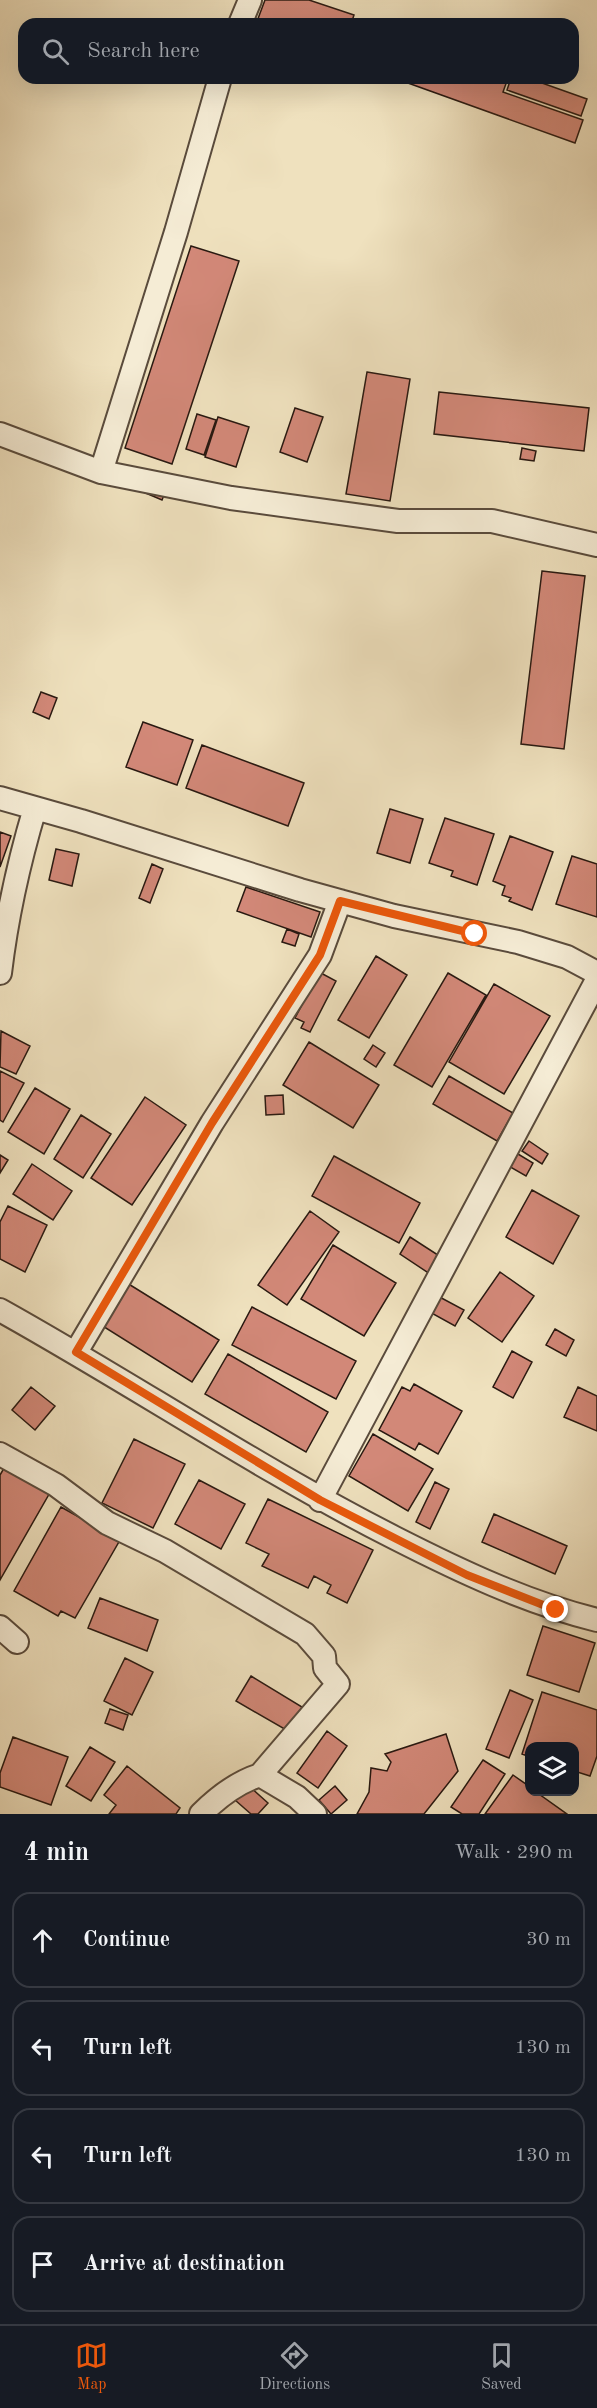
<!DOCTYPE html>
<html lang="en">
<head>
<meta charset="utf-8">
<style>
	:root { --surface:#171b24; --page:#20242c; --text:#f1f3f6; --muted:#9ea1a6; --line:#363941; --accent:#ea580c }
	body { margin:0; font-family:"Old Standard TT",serif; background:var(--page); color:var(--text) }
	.controls { position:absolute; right:18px; bottom:18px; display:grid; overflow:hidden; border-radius:12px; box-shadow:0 6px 24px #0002 }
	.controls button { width:54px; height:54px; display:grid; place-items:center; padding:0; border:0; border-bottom:2px solid var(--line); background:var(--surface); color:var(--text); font:30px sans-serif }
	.stop { position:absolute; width:18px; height:18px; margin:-14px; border:4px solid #ea580c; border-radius:50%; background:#fff }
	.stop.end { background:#ea580c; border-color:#fff; box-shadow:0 2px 6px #0008 }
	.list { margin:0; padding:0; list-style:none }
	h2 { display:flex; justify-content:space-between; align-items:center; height:78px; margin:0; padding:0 24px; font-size:26px }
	h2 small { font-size:20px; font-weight:400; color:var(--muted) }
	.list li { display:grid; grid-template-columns:39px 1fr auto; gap:18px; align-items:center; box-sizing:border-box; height:96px; margin:0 12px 12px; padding:0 12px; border:2px solid var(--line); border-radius:18px }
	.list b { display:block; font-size:22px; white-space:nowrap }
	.list em { font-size:20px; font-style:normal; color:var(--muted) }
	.icon { flex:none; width:33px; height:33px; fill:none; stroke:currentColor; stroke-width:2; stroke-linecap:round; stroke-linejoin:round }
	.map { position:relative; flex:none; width:597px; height:1814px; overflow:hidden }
	.search { position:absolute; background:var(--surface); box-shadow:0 6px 24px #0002; left:18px; right:18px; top:18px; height:66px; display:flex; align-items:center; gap:15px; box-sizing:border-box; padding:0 21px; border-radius:18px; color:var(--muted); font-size:22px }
	.sheet { height:510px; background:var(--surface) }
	nav { display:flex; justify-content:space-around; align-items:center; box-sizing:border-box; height:84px; border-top:2px solid var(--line); background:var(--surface); font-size:16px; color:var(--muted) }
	nav a { display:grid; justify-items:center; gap:3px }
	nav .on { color:var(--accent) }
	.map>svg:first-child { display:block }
	.building { fill:#d28878; stroke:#291911; stroke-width:1.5 }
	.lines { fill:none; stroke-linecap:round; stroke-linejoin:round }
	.street-casing { stroke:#5a4b3c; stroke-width:26 }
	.street { stroke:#f5ecd5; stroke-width:22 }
	.route { stroke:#ea580c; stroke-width:8 }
</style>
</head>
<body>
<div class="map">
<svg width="597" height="1814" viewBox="0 0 597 1814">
	<rect width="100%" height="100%" fill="#efe1be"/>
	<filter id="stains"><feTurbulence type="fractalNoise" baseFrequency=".00333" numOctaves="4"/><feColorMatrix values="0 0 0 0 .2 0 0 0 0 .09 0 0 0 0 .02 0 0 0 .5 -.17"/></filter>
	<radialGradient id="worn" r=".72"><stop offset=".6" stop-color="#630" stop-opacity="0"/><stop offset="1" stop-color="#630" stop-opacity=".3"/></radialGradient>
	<path class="building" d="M265,0H309L354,15L351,24H256Z
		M394,78H508L503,92L583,120L575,143Z
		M511,78H528L587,99L581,116L507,90Z
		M191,246L239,261L172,464L125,448Z
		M367,372L410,379L390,501L346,494Z
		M439,392L589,408L584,451L434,434Z
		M295,408L323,417L307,462L280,452Z
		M197,414L216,420L204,455L186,449Z
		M218,417L249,427L236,467L205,457Z
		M522,448L536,451L534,461L520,459Z
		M144,482L166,490L162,500L141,491Z
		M542,571L585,576L564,749L521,744Z
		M41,692L57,698L49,719L33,712Z
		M143,722L193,740L177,785L126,767Z
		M202,745L304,783L288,826L186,788Z
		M390,809L423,819L410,863L377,853Z
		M445,818L494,834L477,885L451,876L453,871L429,863Z
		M0,832L11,836L0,867Z
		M510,836L553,852L532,910L509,901L511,898L502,895L505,886L493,881Z
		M56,849L79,854L72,886L49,880Z
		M572,856L597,864V917L556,904Z
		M152,864L163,869L150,903L139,898Z
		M246,887L320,912L311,937L237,911Z
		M287,929L299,934L295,946L282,942Z
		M376,956L407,975L369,1038L338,1020Z
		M319,972L336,981L310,1032L301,1028L304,1022L295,1018Z
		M448,973L486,995L432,1087L394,1065Z
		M494,984L550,1016L504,1094L449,1062Z
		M1,1031L30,1046L16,1074L0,1067Z
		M309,1042L379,1085L353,1128L283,1085Z
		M373,1045L385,1053L376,1067L364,1059Z
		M0,1071L24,1083L3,1122L0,1120Z
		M449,1076L513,1113L497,1141L433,1104Z
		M35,1088L70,1109L44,1154L8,1132Z
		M283,1095L284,1114L266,1115L265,1096Z
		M145,1097L186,1125L132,1205L91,1178Z
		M81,1115L111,1134L83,1178L54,1159Z
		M529,1141L548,1154L542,1164L522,1151Z
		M513,1151L533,1163L526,1176L505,1164Z
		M0,1155L8,1160L0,1173Z
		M334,1156L420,1203L399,1243L312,1196Z
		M32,1164L72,1191L53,1220L13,1194Z
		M532,1190L579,1216L553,1264L506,1237Z
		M8,1206L47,1225L25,1272L0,1259V1222Z
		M310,1211L339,1232L287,1305L258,1285Z
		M410,1237L441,1257L430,1274L400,1254Z
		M333,1245L396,1283L364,1336L301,1299Z
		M500,1272L534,1296L502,1342L468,1318Z
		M127,1283L219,1340L192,1382L101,1325Z
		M434,1294L464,1310L455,1326L426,1310Z
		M252,1307L356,1361L336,1399L232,1345Z
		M555,1329L574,1340L566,1356L546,1345Z
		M512,1351L532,1362L513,1398L493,1387Z
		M228,1354L328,1412L306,1452L205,1394Z
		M414,1384L462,1411L438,1454L419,1443L415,1450L379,1430L402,1387L410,1391Z
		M31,1387L55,1406L35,1430L12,1410Z
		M578,1387L597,1396V1431L564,1417Z
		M373,1434L433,1469L408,1511L349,1476Z
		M134,1439L185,1464L153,1528L102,1503Z
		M7,1463L52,1489L0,1580V1475Z
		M199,1480L245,1504L221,1549L175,1524Z
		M435,1482L449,1489L430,1529L416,1522Z
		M268,1499L373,1550L347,1603L327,1593L331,1585L314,1576L308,1588L262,1566L269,1554L246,1543Z
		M61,1507L120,1540L75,1618L61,1611L58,1616L14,1591Z
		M494,1514L567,1546L555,1574L482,1542Z
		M100,1598L158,1620L147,1651L88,1628Z
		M543,1626L595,1643L579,1692L527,1675Z
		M125,1658L153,1672L132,1715L104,1701Z
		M251,1676L302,1707L288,1731L236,1701Z
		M510,1690L533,1700L509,1758L486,1749Z
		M542,1692L597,1710V1756L590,1776L574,1771V1746H530V1757L522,1754Z
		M110,1709L128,1715L123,1730L105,1723Z
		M327,1731L347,1746L318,1788L297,1773Z
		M446,1734L458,1771L424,1814H357L369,1792L371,1768L387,1771L391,1762L385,1754Z
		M13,1737L68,1757L51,1805L0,1787V1773Z
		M90,1747L115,1762L91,1801L66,1786Z
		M483,1760L505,1774L479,1814H462L451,1807Z
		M127,1766L180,1808L176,1814H109L116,1805L104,1795Z
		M513,1775L530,1787V1792H536L567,1814H485Z
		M248,1785L268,1803L258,1814H251L235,1800Z
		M335,1786L347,1800L331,1814L319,1800Z"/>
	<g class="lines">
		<defs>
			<path id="street" d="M240,24L250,0
				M0,434L101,472L231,498L398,521H492L597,545
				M101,472L176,232L220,78
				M0,798L81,821L300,890L394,916L518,942L567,957L597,973
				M0,973C7,914 18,865 35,808
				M0,1310C133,1384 259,1469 395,1538C460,1571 525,1602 597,1620
				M76,1352L212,1123L320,955L340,901
				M0,1454L56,1485L107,1523L165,1551L305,1634L324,1656L325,1668L338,1684L260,1775C238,1782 218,1797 201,1814
				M320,1500L597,980
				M0,1627L17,1642
				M260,1775L297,1797L315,1814"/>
		</defs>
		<use href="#street" class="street-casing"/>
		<use href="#street" class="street"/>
	</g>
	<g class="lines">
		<path class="route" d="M475,934L340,901L320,955L212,1123L76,1352L320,1500L467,1575L556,1610"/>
	</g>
	<rect width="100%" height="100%" filter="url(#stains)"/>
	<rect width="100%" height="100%" fill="url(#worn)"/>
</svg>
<div class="controls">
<button><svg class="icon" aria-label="layers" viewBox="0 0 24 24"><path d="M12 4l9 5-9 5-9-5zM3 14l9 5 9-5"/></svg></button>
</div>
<div class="stop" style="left:475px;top:934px"></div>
<div class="stop end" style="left:556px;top:1610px"></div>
<div class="search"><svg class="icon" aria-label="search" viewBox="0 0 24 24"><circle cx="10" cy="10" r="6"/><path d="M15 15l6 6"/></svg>Search here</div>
</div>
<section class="sheet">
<h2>4 min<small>Walk · 290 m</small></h2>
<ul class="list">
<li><svg class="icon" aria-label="ahead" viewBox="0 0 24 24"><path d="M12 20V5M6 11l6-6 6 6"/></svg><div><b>Continue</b></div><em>30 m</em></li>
<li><svg class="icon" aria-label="left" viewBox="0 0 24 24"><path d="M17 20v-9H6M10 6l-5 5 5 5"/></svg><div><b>Turn left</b></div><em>130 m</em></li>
<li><svg class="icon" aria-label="left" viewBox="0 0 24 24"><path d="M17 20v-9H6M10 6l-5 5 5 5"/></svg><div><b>Turn left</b></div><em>130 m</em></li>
<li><svg class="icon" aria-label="arrive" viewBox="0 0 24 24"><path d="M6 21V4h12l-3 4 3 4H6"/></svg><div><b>Arrive at destination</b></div></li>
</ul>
</section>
<nav>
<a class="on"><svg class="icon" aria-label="map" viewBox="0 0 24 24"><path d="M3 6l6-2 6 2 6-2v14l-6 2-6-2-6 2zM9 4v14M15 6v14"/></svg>Map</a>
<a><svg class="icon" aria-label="directions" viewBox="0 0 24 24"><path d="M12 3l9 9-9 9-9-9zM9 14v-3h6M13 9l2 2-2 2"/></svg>Directions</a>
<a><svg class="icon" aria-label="saved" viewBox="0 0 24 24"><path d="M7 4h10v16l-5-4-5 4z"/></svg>Saved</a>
</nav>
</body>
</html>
